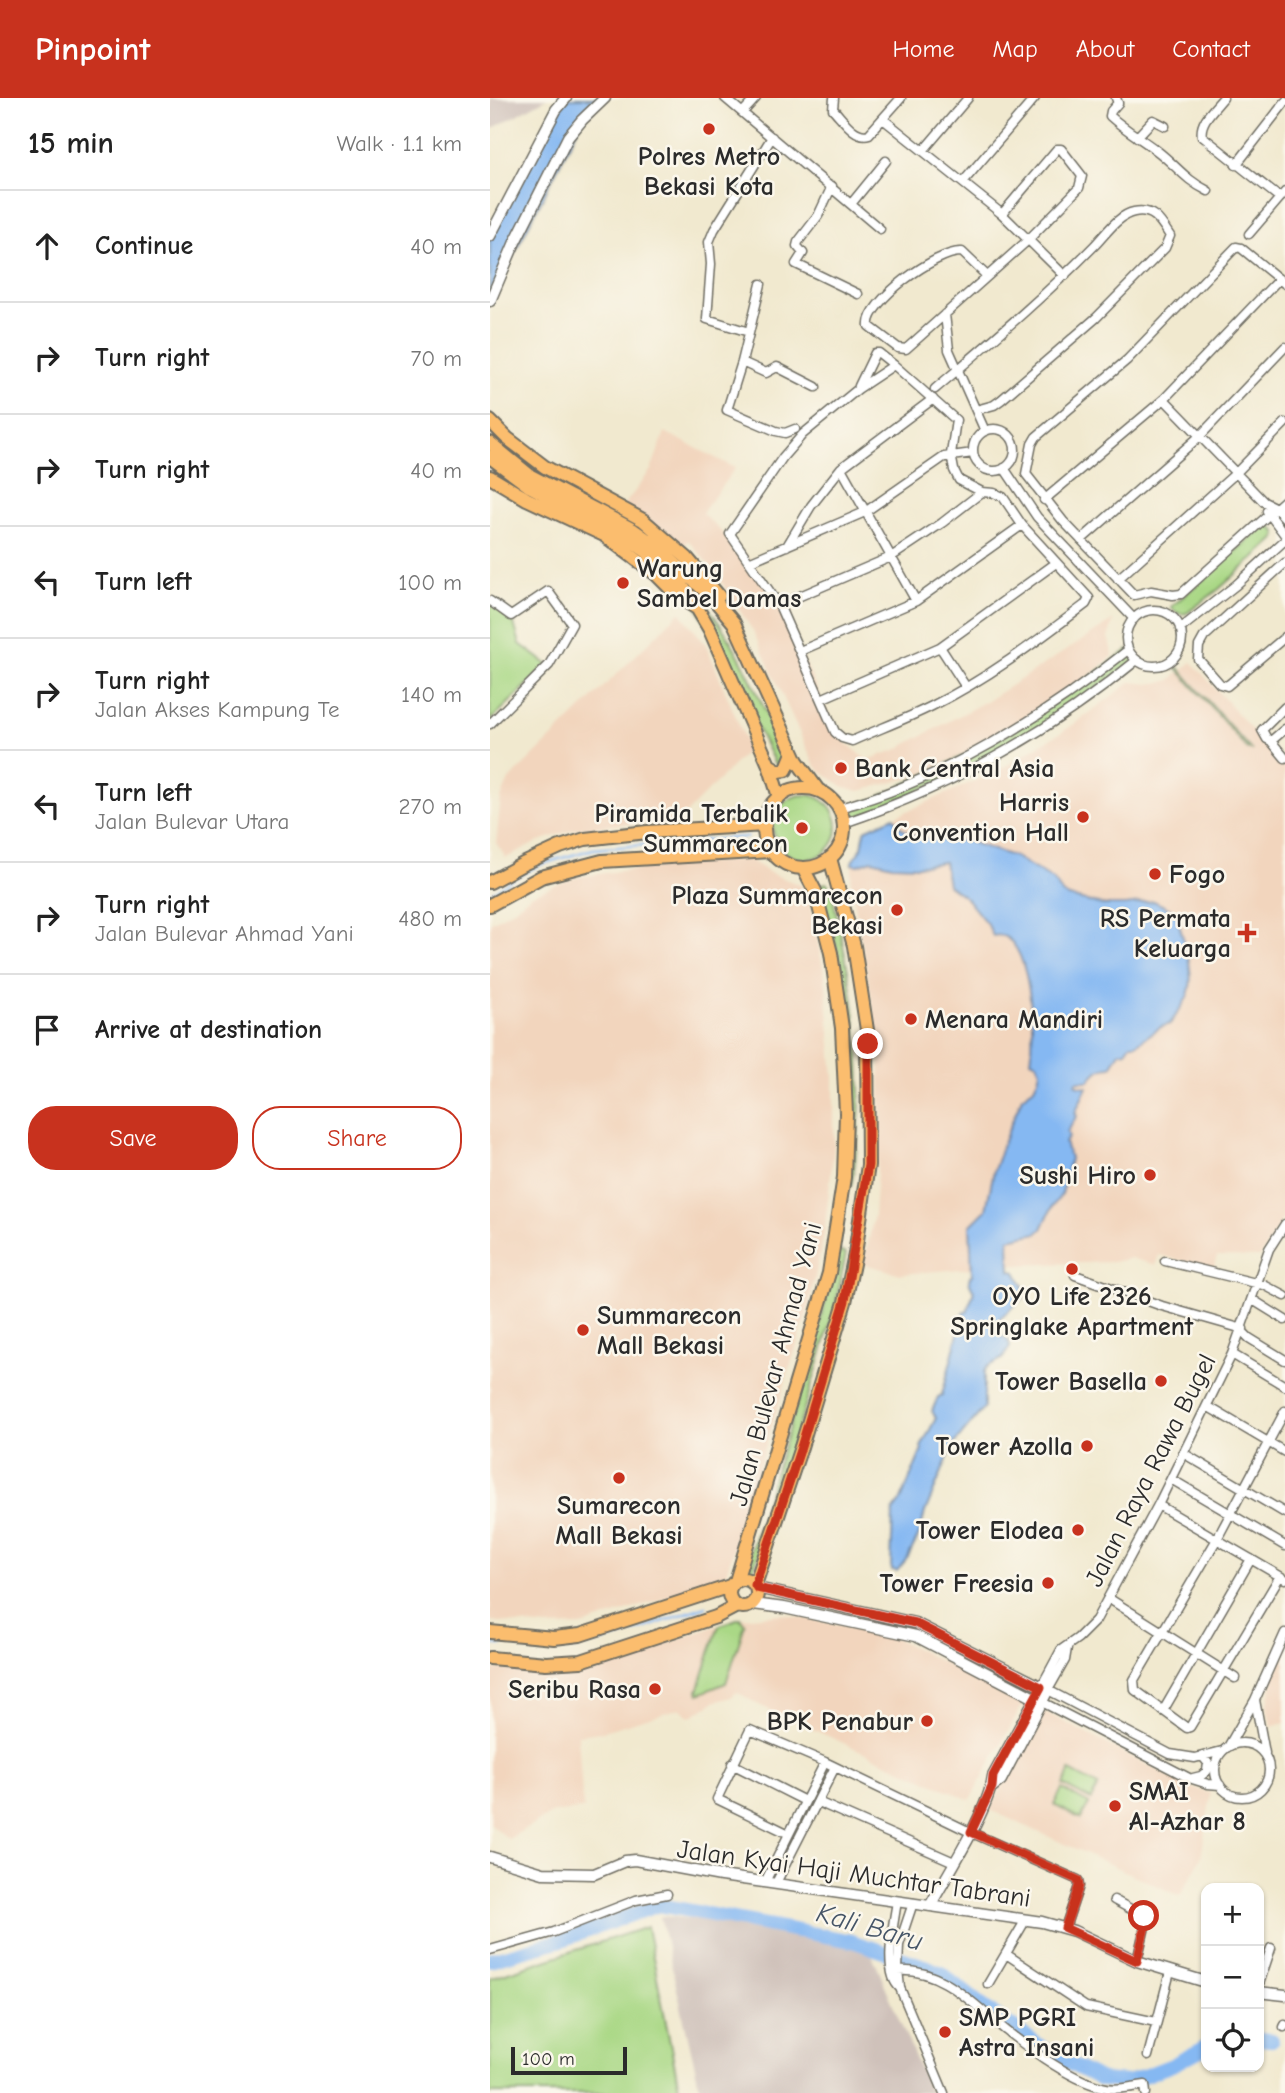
<!DOCTYPE html>
<html lang="en">
<head>
<meta charset="utf-8">
<style>
	:root { --surface:#fff; --page:#f2f2f2; --text:#222; --muted:#767676; --line:#e0e0e0; --accent:#c8321e }
	body { margin:0; font-family:"Comic Neue",sans-serif; background:var(--page); color:var(--text) }
	.controls { position:absolute; right:21px; bottom:21px; display:grid; overflow:hidden; border-radius:14px; box-shadow:0 2px 5px #0004 }
	.controls button { width:63px; height:63px; display:grid; place-items:center; padding:0; border:0; border-bottom:2px solid var(--line); background:var(--surface); color:var(--text); font:35px sans-serif }
	.scale { position:absolute; left:21px; bottom:18px; width:116px; box-sizing:border-box; padding-left:7px; border:4px solid #2b2b2b; border-top:0; font-size:19px; line-height:24px; white-space:nowrap; color:#2b2b2b; -webkit-text-stroke:5px #fbf7ec; paint-order:stroke }
	.stop { position:absolute; width:21px; height:21px; margin:-16px; border:5px solid #c8321e; border-radius:50%; background:#fff }
	.stop.end { background:#c8321e; border-color:#fff; box-shadow:0 2px 7px #0008 }
	.list { margin:0; padding:0; list-style:none }
	h2 { display:flex; justify-content:space-between; align-items:center; height:91px; margin:0; padding:0 28px; font-size:30px }
	h2 small { font-size:23px; font-weight:400; color:var(--muted) }
	.list li { display:grid; grid-template-columns:46px 1fr auto; gap:21px; align-items:center; box-sizing:border-box; height:112px; padding:0 28px; border-top:2px solid var(--line) }
	.list b { display:block; font-size:26px; white-space:nowrap }
	.list p { margin:0; font-size:23px; white-space:nowrap; color:var(--muted) }
	.list em { font-size:23px; font-style:normal; color:var(--muted) }
	.actions { display:flex; gap:14px; padding:21px 28px }
	.actions a { flex:1; padding:16px 0; border:2px solid var(--accent); border-radius:28px; text-align:center; font-size:24px; color:var(--accent) }
	.actions .main { background:var(--accent); color:#fff }
	.icon { flex:none; width:38px; height:38px; fill:none; stroke:currentColor; stroke-width:2; stroke-linecap:round; stroke-linejoin:round }
	.map { position:relative; flex:none; width:795px; height:1995px; overflow:hidden }
	header { display:flex; align-items:center; gap:42px; box-sizing:border-box; height:98px; padding:0 35px; background:var(--accent); color:#fff }
	header strong { font-size:33px }
	nav { display:flex; gap:38px; margin-inline-start:auto; font-size:24px }
	main { display:flex }
	aside { flex:1; background:var(--surface) }
	.map>svg:first-child { display:block }
	.built { fill:#f2d5bd }
	.industrial { fill:#cfc1ba }
	.green { fill:#aad886; stroke:#6a8258; stroke-width:2 }
	.water { fill:#85b8f2; stroke:#58728e; stroke-width:2 }
	.lines { fill:none; stroke-linecap:round; stroke-linejoin:round }
	.stream { stroke:#85b8f2; stroke-width:2.5 }
	.river { stroke:#85b8f2; stroke-width:14 }
	.minor-casing { stroke:#706e64; stroke-width:11 }
	.tertiary-casing { stroke:#706e64; stroke-width:13 }
	.primary-casing { stroke:#706e64; stroke-width:16 }
	.minor { stroke:#fff; stroke-width:8 }
	.tertiary { stroke:#fff; stroke-width:10 }
	.primary { stroke:#fbbd6e; stroke-width:12 }
	.route { stroke:#c8321e; stroke-width:9 }
	.poi-dot { fill:#c8321e; stroke:#fbf7ec; stroke-width:2.5 }
	.labels { text-anchor:middle; stroke-width:5; stroke-linejoin:round; paint-order:stroke }
	.poi-label { font-size:26px; font-weight:bold; fill:#2b2b2b; stroke:#fbf7ec; text-anchor:end }
	.street-label { font-size:26px; fill:#2b2b2b; stroke:#fbf7ec }
	.water-label { font-size:28px; font-style:italic; fill:#465567; stroke:#fbf7ec }
</style>
</head>
<body>
<header>
<strong>Pinpoint</strong>
<nav><a>Home</a><a>Map</a><a>About</a><a>Contact</a></nav>
</header>
<main>
<aside>
<h2>15 min<small>Walk · 1.1 km</small></h2>
<ul class="list">
<li><svg class="icon" aria-label="ahead" viewBox="0 0 24 24"><path d="M12 20V5M6 11l6-6 6 6"/></svg><div><b>Continue</b></div><em>40 m</em></li>
<li><svg class="icon" aria-label="right" viewBox="0 0 24 24"><path d="M7 20v-9h11M14 6l5 5-5 5"/></svg><div><b>Turn right</b></div><em>70 m</em></li>
<li><svg class="icon" aria-label="right" viewBox="0 0 24 24"><path d="M7 20v-9h11M14 6l5 5-5 5"/></svg><div><b>Turn right</b></div><em>40 m</em></li>
<li><svg class="icon" aria-label="left" viewBox="0 0 24 24"><path d="M17 20v-9H6M10 6l-5 5 5 5"/></svg><div><b>Turn left</b></div><em>100 m</em></li>
<li><svg class="icon" aria-label="right" viewBox="0 0 24 24"><path d="M7 20v-9h11M14 6l5 5-5 5"/></svg><div><b>Turn right</b><p>Jalan Akses Kampung Te</p></div><em>140 m</em></li>
<li><svg class="icon" aria-label="left" viewBox="0 0 24 24"><path d="M17 20v-9H6M10 6l-5 5 5 5"/></svg><div><b>Turn left</b><p>Jalan Bulevar Utara</p></div><em>270 m</em></li>
<li><svg class="icon" aria-label="right" viewBox="0 0 24 24"><path d="M7 20v-9h11M14 6l5 5-5 5"/></svg><div><b>Turn right</b><p>Jalan Bulevar Ahmad Yani</p></div><em>480 m</em></li>
<li><svg class="icon" aria-label="arrive" viewBox="0 0 24 24"><path d="M6 21V4h12l-3 4 3 4H6"/></svg><div><b>Arrive at destination</b></div></li>
</ul>
<div class="actions"><a class="main">Save</a><a>Share</a></div>
</aside>
<div class="map">
<svg width="795" height="1995" viewBox="0 0 795 1995">
	<rect width="100%" height="100%" fill="#fbf7ec"/>
	<filter id="ink" filterUnits="userSpaceOnUse"><feTurbulence type="fractalNoise" baseFrequency=".0143" numOctaves="2"/><feDisplacementMap in="SourceGraphic" scale="14" xChannelSelector="R" yChannelSelector="G"/><feConvolveMatrix kernelMatrix="1 2 1 2 8 2 1 2 1" color-interpolation-filters="sRGB"/></filter>
	<filter id="wash" filterUnits="userSpaceOnUse"><feTurbulence type="fractalNoise" baseFrequency=".00686" numOctaves="4" result="noise"/><feDisplacementMap in="SourceGraphic" scale="28" xChannelSelector="R" yChannelSelector="G"/><feGaussianBlur stdDeviation="1.57" result="paint"/><feColorMatrix in="noise" values="0 0 0 0 0 0 0 0 0 0 0 0 0 0 0 0 0 1.4 0 .05"/><feComposite in="paint" operator="in"/></filter>
	<g filter="url(#wash)">
		<rect width="100%" height="100%" fill="#f1e9cf"/>
		<path class="built" d="M175,334L245,370L212,415L261,463L289,507L348,638L377,662L406,652L500,601L624,522L618,539L623,558L579,595L499,645L434,676L369,693L352,688L329,672L323,664L263,533L225,474L198,442L189,452L132,410L161,372Z
			M190,514L216,547L259,651L188,724L130,726L86,731L49,743L16,760L6,745L11,700L19,682Z
			M702,564L795,670V1115L770,1159L727,1158L723,1171L669,1157L665,1167L641,1160L624,1164L520,1167L411,1176L374,1166L384,1117L391,1018L389,945L361,783L363,762L372,750L375,732L509,672L580,629L641,584L659,586L679,583Z
			M259,761L280,775L310,787L317,794L335,879L344,980V1048L334,1136L318,1211L236,1475L227,1482L92,1528L56,1529L0,1523V825L24,811L41,797L84,780L129,773Z
			M292,1516L400,1537L533,1606L480,1702L269,1607L247,1594L241,1599L224,1604L200,1619L190,1610L110,1634L88,1637L93,1711L63,1715L18,1741L0,1725V1570L75,1575L101,1571L250,1520Z
			M795,1554V1624L781,1628L777,1609L784,1577Z
			M553,1613L702,1690L721,1695L711,1760L690,1798L500,1712Z"/>
		<path class="industrial" d="M0,0H57L0,32Z
			M170,1818L295,1828L381,1854L440,1995H211Z"/>
		<path class="green" d="M778,425L787,435L785,441L729,491L697,515C689,517 686,515 681,509Z
			M197,484C245,535 269,599 297,662L293,669L285,666L196,486Z
			M0,504L23,522L30,546L58,567L0,623Z
			M638,552L647,562L509,657L354,725L349,710L384,701L522,634Z
			M687,570H689L761,652H758Z
			M283 729a32 32 0 1 1 64 0a32 32 0 1 1-64 0Z
			M337,785L341,792C364,890 381,988 361,1088L358,1089C363,1017 364,946 352,874C347,846 337,818 330,791L332,786Z
			M348,1153L356,1155L345,1209L330,1260L263,1473L258,1475L255,1471L322,1257Z
			M250,1520L255,1526L236,1585L209,1596L208,1593L228,1530L230,1527Z
			M580,1673L608,1688L601,1702L573,1687Z
			M572,1691L599,1706L591,1721L564,1707Z
			M157,1829L190,1995H0V1880Z"/>
		<path class="water" d="M76,0H115L92,22L0,203V138Z
			M404,719L410,729L421,736L439,741L477,743L525,759L563,782L573,796L579,799L612,807H636L664,803L686,814C691,838 707,873 698,897C694,907 686,917 680,926L671,929L646,946H641L636,953L630,954L621,969C611,969 604,975 599,983H587L586,987L597,989L585,1015L587,1018L577,1034L579,1038L575,1045L580,1060L572,1096L562,1109L552,1131L547,1135L519,1141L520,1173L526,1174L533,1187L535,1198L507,1223L505,1229L509,1236L518,1242L520,1249L512,1261L498,1268L494,1273V1310L463,1347L435,1414L429,1437L418,1459L407,1473L402,1472L401,1468L403,1413L410,1404L432,1352L431,1349L446,1320L442,1313L448,1299L452,1297L474,1213L477,1214L484,1194L479,1183L480,1178L482,1177L480,1128L496,1112L504,1072L514,1043L532,999L543,991L548,981L550,973L547,965L541,962C545,939 542,828 503,838L498,827L476,800L458,787L454,764L428,768L402,767L382,762L369,767L362,766L363,762L372,750L375,732Z"/>
		<g class="lines">
			<path class="stream" d="M0,796L22,781L52,766L103,751L257,739
				M0,1546L12,1547
				M45,1551C100,1555 163,1526 216,1508"/>
			<path class="river" d="M0,1862L75,1841L169,1807L362,1843L435,1868L451,1875L494,1909L563,1957L611,1982L638,1984L682,1967L716,1949
				M769,1941L782,1942"/>
		</g>
	</g>
	<g filter="url(#ink)">
		<g class="lines">
			<defs>
				<path id="minor" d="M235,0L390,131
					M344,0L343,11C352,20 365,41 379,36L411,0
					M626,0L628,5L621,13L620,18C634,31 650,40 666,52C685,66 695,82 718,93
					M733,0C724,11 709,24 712,38L790,100
					M253,14L266,0
					M393,21L512,116L575,178
					M647,39L663,22L675,28
					M433,53L478,0
					M746,67L795,4
					M473,84L545,0
					M342,88L328,118L308,144L307,148L313,155L306,166L368,196
					M361,106L396,63
					M759,136L795,94
					M497,178L472,154C447,152 375,205 379,228L408,250L416,251L537,143L589,90L592,78L571,51H567L512,116
					M271,186L252,264L237,312L286,333L295,335L305,331
					M795,186L751,150L746,149L637,262L546,339L542,346L536,376L573,423L644,497L661,493L683,497L691,496L795,402
					M455,216L459,252L495,333
					M259,234L217,221L221,166L219,144L224,132L282,39
					M252,264L276,275L287,269L326,289
					M404,267L466,322L461,356L464,372L469,382L492,394L504,395L513,399L532,427L599,500L596,506C547,543 497,581 442,608C416,621 389,631 362,643L352,640L345,634L289,507L240,436L293,359L313,336L368,291Z
					M369,288L385,255H389L404,267
					M445,291C499,245 554,199 604,148C615,137 628,117 644,114C664,110 671,124 680,138L675,150L606,220L511,302L504,307L486,312
					M674,301L774,404L786,410L795,420
					M483 352a21 21 0 1 1 42 0a21 21 0 1 1-42 0Z
					M351,370L426,503
					M514,370L547,419L644,521
					M554,402L674,301L789,181
					M777,413L795,437
					M591,442L710,338L795,249
					M297,448L321,408L351,370L443,301
					M261,463L375,414L454,359L483,355
					M795,465L714,539L709,548L708,561L730,586L737,588L795,539
					M628,481L746,375L795,325
					M0,503L21,518L58,493L82,526L59,567L0,626
					M289,507L401,459L452,425L492,394
					M636 540a28 28 0 1 1 56 0a28 28 0 1 1-56 0Z
					M690,531L746,487L795,442
					M450,549L476,589
					M310,553L426,503L532,427
					M331,601L450,549L566,465
					M795,609L772,632L777,641L781,643L795,631
					M781,643L795,660
					M349,710C450,684 558,616 638,552
					M354,725C461,689 560,634 647,562
					M675,1163L774,1187L795,1198
					M585,1177L672,1208L753,1231
					M763,1202L795,1222
					M752,1233L759,1240L795,1262
					M742,1256L795,1288
					M717,1308L795,1354
					M693,1355L795,1415
					M681,1381L795,1448
					M668,1407L795,1481
					M790,1478L700,1629L697,1630L645,1592L644,1582L727,1441L795,1313
					M618,1500L745,1580
					M577,1550L575,1562L558,1592L680,1656L705,1660L732,1653
					M551,1589L571,1552L588,1540L606,1522L668,1407L742,1256L779,1151L795,1126
					M765,1602L795,1535
					M552,1604L699,1680L718,1686L730,1687
					M673,1613L761,1461
					M725 1672a27 27 0 1 1 54 0a27 27 0 1 1-54 0Z
					M738,1649L765,1602L775,1655
					M242,1666L315,1703
					M703,1680L711,1678L717,1673L718,1665L713,1659
					M328,1704L464,1764
					M299,1736L227,1701L260,1632L335,1664L480,1734L588,1782L589,1788L575,1830
					M275,1784L335,1664
					M286,1785L345,1669
					M624,1802L657,1820L647,1863
					M407,1803C404,1824 392,1875 410,1890L408,1871L409,1847L423,1805
					M0,1852L64,1834L146,1802L177,1796
					M516,1856L596,1909L666,1924
					M408,1873C446,1870 475,1898 502,1921C528,1943 579,1982 612,1989C626,1993 641,1989 655,1987L656,1995
					M498,1886L535,1823
					M769,1886L781,1850
					M410,1890L454,1995
					M794,1929L795,1927
					M658,1958L680,1874"/>
				<path id="tertiary" d="M0,138L66,12L76,0
					M0,203L25,144L78,39L92,22L115,0
					M267,1490L425,1525L558,1592L511,1682L502,1689
					M263,1506L294,1510L426,1538L552,1604
					M0,1759L53,1775L104,1776L135,1763L145,1762L231,1778L552,1824L584,1833L647,1863L716,1884
					M440,1808C458,1775 499,1712 503,1678L547,1597
					M769,1894L795,1897"/>
				<path id="primary" d="M0,323L17,340L55,369L153,422L197,460L229,498
					M0,345L39,377L142,431L162,445L223,500L244,525L307,663L328,692
					M0,359L39,388L132,436L156,453L185,479L200,498L220,532L279,667L289,699
					M0,379L37,401L114,437L166,476L190,500L205,509
					M279,667L289,673L296,672L303,655
					M274 730a40 40 0 1 1 80 0a40 40 0 1 1-80 0Z
					M0,784L33,766L70,749L95,741L157,734L275,727
					M0,807L51,779L112,763L281,753
					M239 1495a14 14 0 1 1 28 0a14 14 0 1 1-28 0Z
					M246,1483L339,1175L354,1079L356,1015L352,930L341,855L325,793L313,770
					M265,1487L311,1349L355,1204L365,1156L378,1067L377,932L364,848L340,760
					M0,1534L64,1540L90,1537L240,1488
					M0,1560L56,1565L91,1563L226,1519L247,1508"/>
			</defs>
			<use href="#minor" class="minor-casing"/>
			<use href="#tertiary" class="tertiary-casing"/>
			<use href="#primary" class="primary-casing"/>
			<use href="#minor" class="minor"/>
			<use href="#tertiary" class="tertiary"/>
			<use href="#primary" class="primary"/>
		</g>
	</g>
	<g class="lines" filter="url(#ink)">
		<path class="route" d="M378,946V1067L355,1203L311,1349L265,1487L267,1490L425,1525L551,1589L503,1678L502,1689L481,1734L588,1782L589,1788L575,1830L647,1863L657,1821L654,1818"/>
	</g>
	<g class="poi-dot">
		<circle cx="219" cy="31" r="7"/>
		<circle cx="133" cy="485" r="7"/>
		<circle cx="351" cy="670" r="7"/>
		<circle cx="593" cy="719" r="7"/>
		<circle cx="312" cy="730" r="7"/>
		<circle cx="665" cy="776" r="7"/>
		<circle cx="407" cy="812" r="7"/>
		<path d="M753.5 824.5h7v7h7v7h-7v7h-7v-7h-7v-7h7z"/>
		<circle cx="421" cy="921" r="7"/>
		<circle cx="660" cy="1077" r="7"/>
		<circle cx="582" cy="1171" r="7"/>
		<circle cx="93" cy="1232" r="7"/>
		<circle cx="671" cy="1283" r="7"/>
		<circle cx="597" cy="1348" r="7"/>
		<circle cx="129" cy="1380" r="7"/>
		<circle cx="588" cy="1432" r="7"/>
		<circle cx="558" cy="1485" r="7"/>
		<circle cx="165" cy="1591" r="7"/>
		<circle cx="437" cy="1623" r="7"/>
		<circle cx="625" cy="1708" r="7"/>
		<circle cx="455" cy="1934" r="7"/>
	</g>
	<g class="labels">
		<g class="poi-label">
			<text x="219" y="67" text-anchor="middle">Polres Metro<tspan x="219" dy="30">Bekasi Kota</tspan></text>
			<text x="147" y="479" text-anchor="start">Warung<tspan x="147" dy="30">Sambel Damas</tspan></text>
			<text x="365" y="679" text-anchor="start">Bank Central Asia</text>
			<text x="579" y="713">Harris<tspan x="579" dy="30">Convention Hall</tspan></text>
			<text x="298" y="724">Piramida Terbalik<tspan x="298" dy="30">Summarecon</tspan></text>
			<text x="679" y="785" text-anchor="start">Fogo</text>
			<text x="393" y="806">Plaza Summarecon<tspan x="393" dy="30">Bekasi</tspan></text>
			<text x="741" y="829">RS Permata<tspan x="741" dy="30">Keluarga</tspan></text>
			<text x="435" y="930" text-anchor="start">Menara Mandiri</text>
			<text x="646" y="1086">Sushi Hiro</text>
			<text x="582" y="1207" text-anchor="middle">OYO Life 2326<tspan x="582" dy="30">Springlake Apartment</tspan></text>
			<text x="107" y="1226" text-anchor="start">Summarecon<tspan x="107" dy="30">Mall Bekasi</tspan></text>
			<text x="657" y="1292">Tower Basella</text>
			<text x="583" y="1357">Tower Azolla</text>
			<text x="129" y="1416" text-anchor="middle">Sumarecon<tspan x="129" dy="30">Mall Bekasi</tspan></text>
			<text x="574" y="1441">Tower Elodea</text>
			<text x="544" y="1494">Tower Freesia</text>
			<text x="151" y="1600">Seribu Rasa</text>
			<text x="423" y="1632">BPK Penabur</text>
			<text x="639" y="1702" text-anchor="start">SMAI<tspan x="639" dy="30">Al-Azhar 8</tspan></text>
			<text x="469" y="1928" text-anchor="start">SMP PGRI<tspan x="469" dy="30">Astra Insani</tspan></text>
		</g>
		<g class="street-label">
			<text transform="translate(285 1266) rotate(-75)" y="9">Jalan Bulevar Ahmad Yani</text>
			<text transform="translate(660 1372) rotate(-63)" y="9">Jalan Raya Rawa Bugel</text>
			<text transform="translate(364 1775) rotate(8)" y="9">Jalan Kyai Haji Muchtar Tabrani</text>
		</g>
		<g class="water-label">
			<text transform="translate(380 1828) rotate(16)" y="10">Kali Baru</text>
		</g>
	</g>
</svg>
<div class="controls">
<button>+</button>
<button>−</button>
<button><svg class="icon" aria-label="locate" viewBox="0 0 24 24"><circle cx="12" cy="12" r="6"/><path d="M12 2v4M12 18v4M2 12h4M18 12h4"/></svg></button>
</div>
<div class="scale">100 m</div>
<div class="stop" style="left:654px;top:1818px"></div>
<div class="stop end" style="left:378px;top:946px"></div>
</div>
</main>
</body>
</html>
